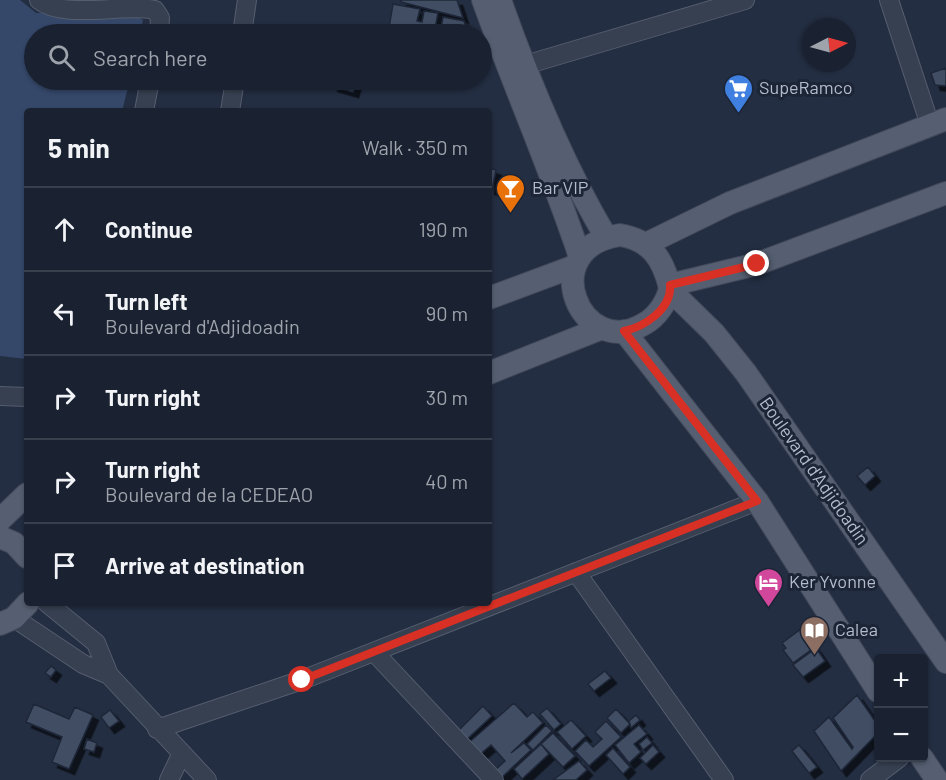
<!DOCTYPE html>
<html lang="en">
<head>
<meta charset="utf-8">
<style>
	:root { --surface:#1a2232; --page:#232a3a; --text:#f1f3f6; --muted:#9fa4ac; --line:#383f4d }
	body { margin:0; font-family:Barlow,sans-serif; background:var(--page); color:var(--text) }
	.controls { position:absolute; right:18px; bottom:18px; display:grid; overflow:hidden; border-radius:6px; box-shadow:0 2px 4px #0004 }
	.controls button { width:54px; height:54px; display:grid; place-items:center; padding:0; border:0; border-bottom:2px solid var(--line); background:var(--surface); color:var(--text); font:30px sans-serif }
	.compass { position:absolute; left:802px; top:18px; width:54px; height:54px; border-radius:50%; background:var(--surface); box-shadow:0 2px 4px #0004; rotate:84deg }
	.stop { position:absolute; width:18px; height:18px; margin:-14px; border:4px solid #d93025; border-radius:50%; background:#fff }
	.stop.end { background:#d93025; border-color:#fff; box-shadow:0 2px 6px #0008 }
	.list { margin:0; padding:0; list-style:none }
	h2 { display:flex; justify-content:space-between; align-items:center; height:78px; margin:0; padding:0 24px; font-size:26px }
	h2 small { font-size:20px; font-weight:400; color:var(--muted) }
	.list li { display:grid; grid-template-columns:39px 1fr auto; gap:18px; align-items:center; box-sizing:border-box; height:84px; padding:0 24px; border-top:2px solid var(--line) }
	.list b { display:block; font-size:22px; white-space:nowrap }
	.list p { margin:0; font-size:20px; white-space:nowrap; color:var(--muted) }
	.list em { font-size:20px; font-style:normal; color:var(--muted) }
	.icon { flex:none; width:33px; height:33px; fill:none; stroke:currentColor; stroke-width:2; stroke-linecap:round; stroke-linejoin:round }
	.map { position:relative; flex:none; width:946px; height:780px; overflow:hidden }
	.search { position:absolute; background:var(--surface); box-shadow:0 2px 4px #0004; left:24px; top:24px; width:468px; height:66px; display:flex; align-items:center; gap:15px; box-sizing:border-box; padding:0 21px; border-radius:33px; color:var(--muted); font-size:22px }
	.panel { position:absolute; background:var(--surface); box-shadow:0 2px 4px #0004; left:24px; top:108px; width:468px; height:498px; border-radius:6px }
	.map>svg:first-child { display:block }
	.water { fill:#35486a }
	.building { fill:#414d64; stroke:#1e2738; stroke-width:1.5; filter:url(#shadow) }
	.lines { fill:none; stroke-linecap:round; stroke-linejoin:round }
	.minor-casing { stroke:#555e6f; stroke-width:20 }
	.major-casing { stroke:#41495a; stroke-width:24 }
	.minor { stroke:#374051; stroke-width:18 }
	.major { stroke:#555f71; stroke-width:22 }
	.route { stroke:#d93025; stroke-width:8 }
	.labels { text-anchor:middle; stroke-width:6; stroke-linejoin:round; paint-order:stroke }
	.poi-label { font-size:18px; fill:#b4bbcc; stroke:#1c2536; text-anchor:start }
	.street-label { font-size:18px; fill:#b4bbcc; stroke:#1c2536 }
</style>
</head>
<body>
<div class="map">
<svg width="946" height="780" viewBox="0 0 946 780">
	<defs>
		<filter id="shadow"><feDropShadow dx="5.5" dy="5.5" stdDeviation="0" flood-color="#0009"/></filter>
	</defs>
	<rect width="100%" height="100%" fill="#232e42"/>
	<path class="water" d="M0,0H20L36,13H131L143,20L140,34H34V80H130L122,111H27V359L0,356Z"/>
	<path class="building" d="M401,0H457L463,18L401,2Z
		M393,4L420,9L417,21L422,22L424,11L438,13L434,34H388Z
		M443,17L464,21L468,34H440Z
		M946,68V86L935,85L931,73Z
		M334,80H357L353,92L332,86Z
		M489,168L496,170L492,190L489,189Z
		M868,467L875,476L865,485L857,476Z
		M801,629L815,647L793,663L783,650L786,648L782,643Z
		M816,648L825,661L803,677L793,665Z
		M51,666L56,670L51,677L45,673Z
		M605,671L611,678L594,691L588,684Z
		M857,695L878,725V733L841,771L814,731L829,717L852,749L853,747L833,718Z
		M514,703L527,717L533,712L543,723L511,753L524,743L531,750L499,780L491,774L505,761L491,745L477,757L466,745Z
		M34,704L69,719L75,707L93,715L69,769L52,762L62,737L26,722Z
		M483,706L492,716L463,743L455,734Z
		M547,708L561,724L554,730L540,714Z
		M616,709L630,724L621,733L607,718Z
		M110,710L119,721L109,728L101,717Z
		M636,715L640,720L631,728L629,721Z
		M571,720L586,736L572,749L557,732Z
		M606,721L621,737L589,766L575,751L586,740L593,747L602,739L595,732Z
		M546,725L552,731L533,750L527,744Z
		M639,725L647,734L634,744L641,752L629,763L615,745Z
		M553,733L575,756L563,767L541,744Z
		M647,737L652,743L643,750L639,744Z
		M87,739L97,743L94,752L84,749Z
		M541,744L549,754L522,779L514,769Z
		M653,745L659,752L646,764L640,758Z
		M799,745L817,767L809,773L792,751Z
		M613,748L630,767L623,774L606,755Z
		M579,761L587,770L576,780H553Z"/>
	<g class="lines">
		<defs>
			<path id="minor" d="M39,0C65,20 122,3 155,10L160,18L159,34
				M889,0L930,125
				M242,34L247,0
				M525,65L745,0
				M144,111L150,80
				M230,111L235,80
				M0,396L27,397
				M576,572L724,780
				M47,603L96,643L109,675L207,780
				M14,618L83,664L109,675
				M374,652L494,780
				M157,729L302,680L757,501
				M169,780L182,753
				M870,780L899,758"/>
			<path id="major" d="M483,0C514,86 551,170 580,257
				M500,0C529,82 562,163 606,237
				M620,235C651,240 663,259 670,288C667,302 657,317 644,324C581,362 533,248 620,235Z
				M646,244L730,203L946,119
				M670,285L757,264L946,193
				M670,290L714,333L746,373L946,662
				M489,298L575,266
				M624,331L757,501L878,691
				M489,373L602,328
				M0,520L27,494
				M0,537L14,543L27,557
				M0,624L14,618L28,603
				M922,758L937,780"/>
		</defs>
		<use href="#minor" class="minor-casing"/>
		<use href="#major" class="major-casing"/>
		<use href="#minor" class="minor"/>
		<use href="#major" class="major"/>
	</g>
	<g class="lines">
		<path class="route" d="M302,680L757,501L624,331C644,327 672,309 670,285L757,264"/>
	</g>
	<defs>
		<symbol id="supermarket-pin" viewBox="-11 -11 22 30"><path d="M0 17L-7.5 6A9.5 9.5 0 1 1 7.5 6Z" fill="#3f7fe0" stroke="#1c2536"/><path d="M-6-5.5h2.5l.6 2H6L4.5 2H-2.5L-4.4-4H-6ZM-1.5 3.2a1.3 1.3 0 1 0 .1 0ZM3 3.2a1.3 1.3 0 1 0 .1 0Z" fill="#fff"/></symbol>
		<symbol id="bar-pin" viewBox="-11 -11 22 30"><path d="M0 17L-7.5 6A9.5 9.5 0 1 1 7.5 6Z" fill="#e8710a" stroke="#1c2536"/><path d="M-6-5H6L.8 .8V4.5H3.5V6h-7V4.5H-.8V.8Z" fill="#fff"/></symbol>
		<symbol id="hotel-pin" viewBox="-11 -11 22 30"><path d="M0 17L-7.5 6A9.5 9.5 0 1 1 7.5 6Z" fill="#d1479c" stroke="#1c2536"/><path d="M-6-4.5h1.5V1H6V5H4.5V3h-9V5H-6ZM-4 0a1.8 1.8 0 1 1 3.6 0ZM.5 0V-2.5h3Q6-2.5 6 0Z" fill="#fff"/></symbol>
		<symbol id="library-pin" viewBox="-11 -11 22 30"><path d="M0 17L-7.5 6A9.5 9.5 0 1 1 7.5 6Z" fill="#8d6e63" stroke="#1c2536"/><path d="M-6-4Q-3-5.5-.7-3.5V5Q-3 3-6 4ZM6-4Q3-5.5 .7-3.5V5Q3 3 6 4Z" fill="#fff"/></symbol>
	</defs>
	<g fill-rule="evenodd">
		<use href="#supermarket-pin" x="722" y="72" width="33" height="45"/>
		<use href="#bar-pin" x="494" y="172" width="33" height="45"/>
		<use href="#hotel-pin" x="752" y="566" width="33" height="45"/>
		<use href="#library-pin" x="798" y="614" width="33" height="45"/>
	</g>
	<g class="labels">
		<g class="poi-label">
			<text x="759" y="94">SupeRamco</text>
			<text x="532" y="194">Bar VIP</text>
			<text x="789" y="588">Ker Yvonne</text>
			<text x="835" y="636">Calea</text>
		</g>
		<g class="street-label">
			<text transform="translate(814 471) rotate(55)" y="6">Boulevard d'Adjidoadin</text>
		</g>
	</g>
</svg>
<div class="controls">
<button>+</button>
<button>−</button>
</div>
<svg class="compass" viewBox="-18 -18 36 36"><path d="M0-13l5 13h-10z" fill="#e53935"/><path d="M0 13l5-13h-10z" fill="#9fa4ac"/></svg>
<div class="stop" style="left:302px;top:680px"></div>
<div class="stop end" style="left:757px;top:264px"></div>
<div class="search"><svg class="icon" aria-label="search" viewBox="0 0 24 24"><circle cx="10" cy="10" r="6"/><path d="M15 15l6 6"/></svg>Search here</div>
<section class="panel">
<h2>5 min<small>Walk · 350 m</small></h2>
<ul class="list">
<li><svg class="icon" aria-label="ahead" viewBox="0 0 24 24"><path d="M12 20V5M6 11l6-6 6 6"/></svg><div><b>Continue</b></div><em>190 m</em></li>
<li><svg class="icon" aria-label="left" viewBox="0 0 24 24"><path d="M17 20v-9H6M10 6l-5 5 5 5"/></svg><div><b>Turn left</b><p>Boulevard d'Adjidoadin</p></div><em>90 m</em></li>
<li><svg class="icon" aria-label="right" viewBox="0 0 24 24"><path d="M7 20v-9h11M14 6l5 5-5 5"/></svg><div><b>Turn right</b></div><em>30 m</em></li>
<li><svg class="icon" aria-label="right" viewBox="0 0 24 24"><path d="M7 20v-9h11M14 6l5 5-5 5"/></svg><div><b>Turn right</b><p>Boulevard de la CEDEAO</p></div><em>40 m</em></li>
<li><svg class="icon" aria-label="arrive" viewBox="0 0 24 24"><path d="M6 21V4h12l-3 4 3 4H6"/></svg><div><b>Arrive at destination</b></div></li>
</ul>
</section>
</div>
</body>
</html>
